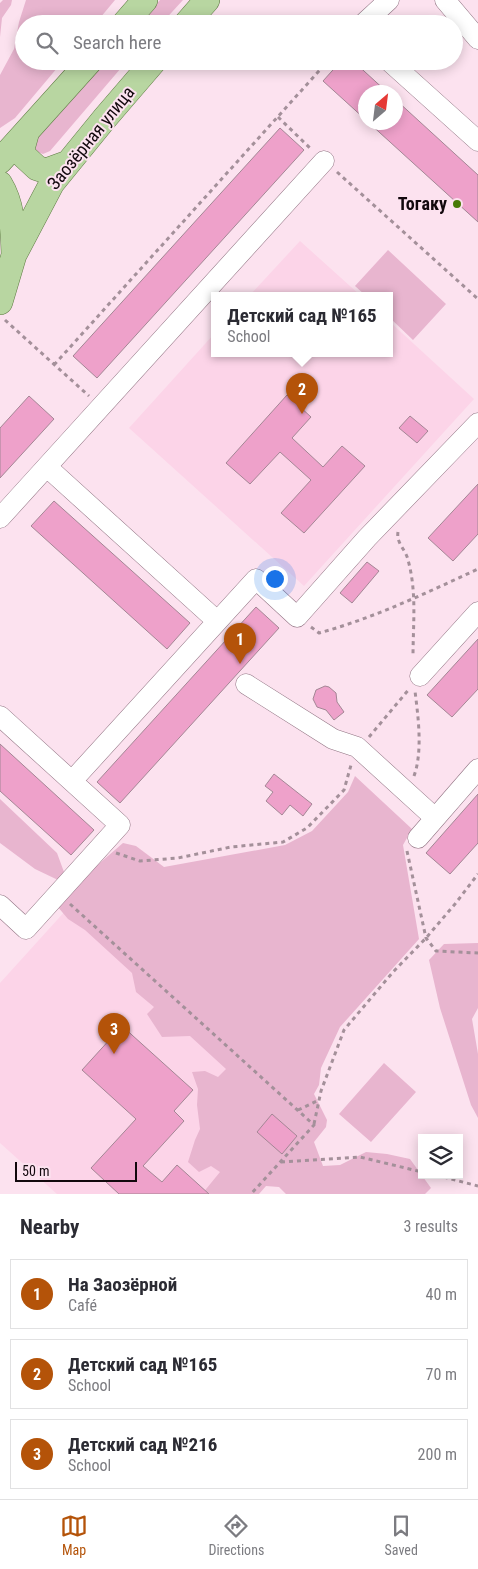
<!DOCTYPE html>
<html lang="en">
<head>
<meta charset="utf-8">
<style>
	:root { --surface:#fff; --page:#f7f7f7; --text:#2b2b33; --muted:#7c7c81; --line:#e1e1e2; --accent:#b45309 }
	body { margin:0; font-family:"Roboto Condensed",sans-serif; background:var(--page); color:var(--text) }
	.controls { position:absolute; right:15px; bottom:15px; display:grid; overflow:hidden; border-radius:0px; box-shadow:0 2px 12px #0003 }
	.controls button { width:45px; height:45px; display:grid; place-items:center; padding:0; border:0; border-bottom:1px solid var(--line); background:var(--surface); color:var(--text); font:25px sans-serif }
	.compass { position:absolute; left:358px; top:85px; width:45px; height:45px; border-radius:50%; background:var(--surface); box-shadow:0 2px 12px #0003; rotate:28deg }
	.scale { position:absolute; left:15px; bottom:12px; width:122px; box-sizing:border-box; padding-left:5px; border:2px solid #12080d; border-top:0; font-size:14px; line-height:18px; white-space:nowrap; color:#12080d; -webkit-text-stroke:4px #fce2ef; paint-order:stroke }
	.you { position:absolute; left:274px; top:578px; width:18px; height:18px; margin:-12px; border:4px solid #fff; border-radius:50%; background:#1a73e8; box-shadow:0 0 0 8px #1a73e833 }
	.badge { display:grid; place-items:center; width:32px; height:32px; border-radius:50%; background:var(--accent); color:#fff; font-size:16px; font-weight:700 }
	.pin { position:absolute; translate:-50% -41px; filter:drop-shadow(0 1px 2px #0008) }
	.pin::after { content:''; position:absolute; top:26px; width:18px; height:15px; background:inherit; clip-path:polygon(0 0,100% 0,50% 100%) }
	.popup { position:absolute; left:211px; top:292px; width:182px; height:65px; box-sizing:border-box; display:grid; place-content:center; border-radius:0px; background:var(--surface); filter:drop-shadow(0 1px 4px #0005); font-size:16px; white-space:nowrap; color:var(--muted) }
	.popup b { font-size:19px; color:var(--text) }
	.popup::after { content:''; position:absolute; left:50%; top:100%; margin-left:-10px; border:10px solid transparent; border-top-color:var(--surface) }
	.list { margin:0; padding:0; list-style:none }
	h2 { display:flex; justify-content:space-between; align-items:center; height:65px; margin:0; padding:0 20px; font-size:21px }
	h2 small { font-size:16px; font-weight:400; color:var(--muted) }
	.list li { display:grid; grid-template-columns:32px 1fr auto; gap:15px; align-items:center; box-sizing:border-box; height:70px; margin:0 10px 10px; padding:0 10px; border:1px solid var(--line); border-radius:0px }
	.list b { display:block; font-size:19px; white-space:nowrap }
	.list p { margin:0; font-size:16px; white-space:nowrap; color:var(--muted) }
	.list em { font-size:16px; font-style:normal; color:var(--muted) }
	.icon { flex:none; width:28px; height:28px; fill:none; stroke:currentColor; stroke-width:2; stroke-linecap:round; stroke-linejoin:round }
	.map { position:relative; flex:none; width:478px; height:1194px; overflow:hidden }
	.search { position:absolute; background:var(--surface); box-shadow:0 2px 12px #0003; left:15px; right:15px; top:15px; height:55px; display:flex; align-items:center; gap:12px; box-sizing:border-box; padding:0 18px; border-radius:28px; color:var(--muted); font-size:19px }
	.sheet { height:305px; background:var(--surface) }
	nav { display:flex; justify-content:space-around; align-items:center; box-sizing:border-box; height:70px; border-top:1px solid var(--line); background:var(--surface); font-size:14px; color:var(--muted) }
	nav a { display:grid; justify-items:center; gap:2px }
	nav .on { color:var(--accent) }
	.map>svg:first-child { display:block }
	.built { fill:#fcd4e8 }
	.green { fill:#e8b5cf }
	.building { fill:#eea1ca; stroke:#a48695 }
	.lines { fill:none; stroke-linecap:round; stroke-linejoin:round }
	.minor-casing { stroke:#907382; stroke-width:21 }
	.major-casing { stroke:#5f7c44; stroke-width:26 }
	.path { stroke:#a4909a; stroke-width:3; stroke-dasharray:4 4; stroke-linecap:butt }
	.minor { stroke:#fff; stroke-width:20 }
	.major { stroke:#b8d6a1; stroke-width:25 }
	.poi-dot { fill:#467905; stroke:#fce2ef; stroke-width:2 }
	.labels { text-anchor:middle; stroke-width:4; stroke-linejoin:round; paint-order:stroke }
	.street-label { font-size:18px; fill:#12080d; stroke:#fce2ef }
	.poi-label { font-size:18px; font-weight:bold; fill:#12080d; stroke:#fce2ef; text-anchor:end }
</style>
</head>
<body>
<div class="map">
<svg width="478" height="1194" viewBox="0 0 478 1194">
	<rect width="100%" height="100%" fill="#fce2ef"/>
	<path class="built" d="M300,241L360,295H250Z
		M390,322L474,399L304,586L129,428L214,334V353H390Z
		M67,909L307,1125L245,1194H57L0,1143V983Z"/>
	<path class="green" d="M3,0H12L11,5L2,18L0,37V3Z
		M26,0H115L95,24H24V61H63L15,118L0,128V75L14,49L19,22Z
		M160,0H183L161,24H139Z
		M105,61H127L50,151L43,154L35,151L34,140Z
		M388,250L446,304L413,340L390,318V295H365L355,286Z
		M355,776L412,829L403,845L419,939L340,1027L321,1068L319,1085L314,1094L327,1120L326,1127L314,1142L323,1166L340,1165L366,1152L387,1154L410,1159L431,1188L425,1194H286L279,1187L266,1186L259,1194H202L220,1172L211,1166L199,1172L188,1162L195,1140L200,1129L197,1105L198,1089L192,1072L205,1071L218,1077L226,1069L190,1036L162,1037L147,1014L154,1007L136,992L132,973L85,930L68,919L57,906L87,874L123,843L136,846L164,867L285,845L312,831L348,792Z
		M0,799L57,853L64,872L58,880L35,869L0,843Z
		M478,943V1008L472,1019L478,1054V1118L471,1105L440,1008L429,960L444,944Z
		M384,1063L416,1092L371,1142L339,1114Z"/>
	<path class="building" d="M341,61H353L387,92H366V120L323,81Z
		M396,100L478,175V222L368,122H396Z
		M280,128L304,150L97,378L73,356Z
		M287,395L311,417L292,438L323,467L342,446L365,466L304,533L281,513L311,480L280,452L250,484L226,463Z
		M29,396L54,419L0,478V428Z
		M410,416L428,431L417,443L399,428Z
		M478,484V534L453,561L428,538Z
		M54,501L190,623L167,649L31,526Z
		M367,562L379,571L352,603L340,593Z
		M256,607L279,628L120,803L97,782Z
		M478,639V689L452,717L427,695Z
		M325,686L329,687L336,693L337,702L344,712L334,720L326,710L317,707L313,699L316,690Z
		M0,744L94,830L71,855L0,791Z
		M274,774L312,804L303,816L290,805L282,815L266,801L273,792L265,786Z
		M478,794V843L450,874L426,853Z
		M122,1026L193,1090L174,1111L184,1121L143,1166L162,1182L177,1165L209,1194H119L91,1168L136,1119L82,1070Z
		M272,1114L297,1136L282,1154L257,1132Z"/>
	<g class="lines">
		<defs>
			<path id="minor" d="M445,0L478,39
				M363,24L389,0
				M389,61L478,141
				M47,467L217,621
				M0,518L324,161
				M420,676L478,612
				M246,684L333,739L357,747L435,818
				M0,716L120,825L26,929L0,905
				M72,781L256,579L297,617L367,538L478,423
				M418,838L478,769"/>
			<path id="major" d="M124,24L145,0
				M186,24L207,0
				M27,131L22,149L24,156L37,168L46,171L68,163
				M0,161L90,61
				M0,184C13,205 13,231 14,255
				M0,302L14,255L52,183L105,118L154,61"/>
		</defs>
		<use href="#minor" class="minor-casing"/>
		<use href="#major" class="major-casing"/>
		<path class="path" d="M278,117L312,150
			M337,172L478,299
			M5,320L89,396
			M54,365L328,61
			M398,532C396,543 406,550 408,560C417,592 413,624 413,657
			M311,627L319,633C374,618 426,593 478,569
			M369,737L410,688
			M414,776C423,751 418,716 415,691
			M407,851L426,938L436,951L478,953
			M116,853L140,861L178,858L231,847L283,842L307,828L344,790L351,765
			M70,904L314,1125L251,1194
			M298,1110L319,1100
			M314,1124L321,1091L344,1030L393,972L426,938L455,904L478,874
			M281,1162L360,1157L422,1172
			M436,1175L478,1186"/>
		<use href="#minor" class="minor"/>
		<use href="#major" class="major"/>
	</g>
	<circle class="poi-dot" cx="457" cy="204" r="5"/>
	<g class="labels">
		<g class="street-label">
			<text transform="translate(91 138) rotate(-51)" y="6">Заозёрная улица</text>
		</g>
		<g class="poi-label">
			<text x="447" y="210">Тогаку</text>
		</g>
	</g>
</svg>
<div class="controls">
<button><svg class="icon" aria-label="layers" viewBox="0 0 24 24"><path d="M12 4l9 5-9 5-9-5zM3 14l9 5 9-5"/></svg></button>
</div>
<svg class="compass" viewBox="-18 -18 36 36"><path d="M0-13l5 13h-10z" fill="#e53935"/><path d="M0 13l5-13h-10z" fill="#7c7c81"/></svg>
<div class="scale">50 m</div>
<div class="you"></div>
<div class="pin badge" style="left:240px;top:664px">1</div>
<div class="pin badge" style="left:302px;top:414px">2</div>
<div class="popup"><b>Детский сад №165</b>School</div>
<div class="pin badge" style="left:114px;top:1054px">3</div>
<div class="search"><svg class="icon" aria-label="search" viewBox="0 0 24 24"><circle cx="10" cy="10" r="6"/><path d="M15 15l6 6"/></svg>Search here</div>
</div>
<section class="sheet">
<h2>Nearby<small>3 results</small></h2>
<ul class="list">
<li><span class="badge">1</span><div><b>На Заозёрной</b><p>Café</p></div><em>40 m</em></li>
<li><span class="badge">2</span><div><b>Детский сад №165</b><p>School</p></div><em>70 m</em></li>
<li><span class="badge">3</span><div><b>Детский сад №216</b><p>School</p></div><em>200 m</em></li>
</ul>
</section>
<nav>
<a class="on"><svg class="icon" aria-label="map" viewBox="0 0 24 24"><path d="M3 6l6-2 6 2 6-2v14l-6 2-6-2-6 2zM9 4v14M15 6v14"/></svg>Map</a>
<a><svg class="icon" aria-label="directions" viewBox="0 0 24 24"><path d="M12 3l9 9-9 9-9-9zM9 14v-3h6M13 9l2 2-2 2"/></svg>Directions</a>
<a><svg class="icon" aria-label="saved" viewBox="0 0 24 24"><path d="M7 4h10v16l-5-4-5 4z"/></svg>Saved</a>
</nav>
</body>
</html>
